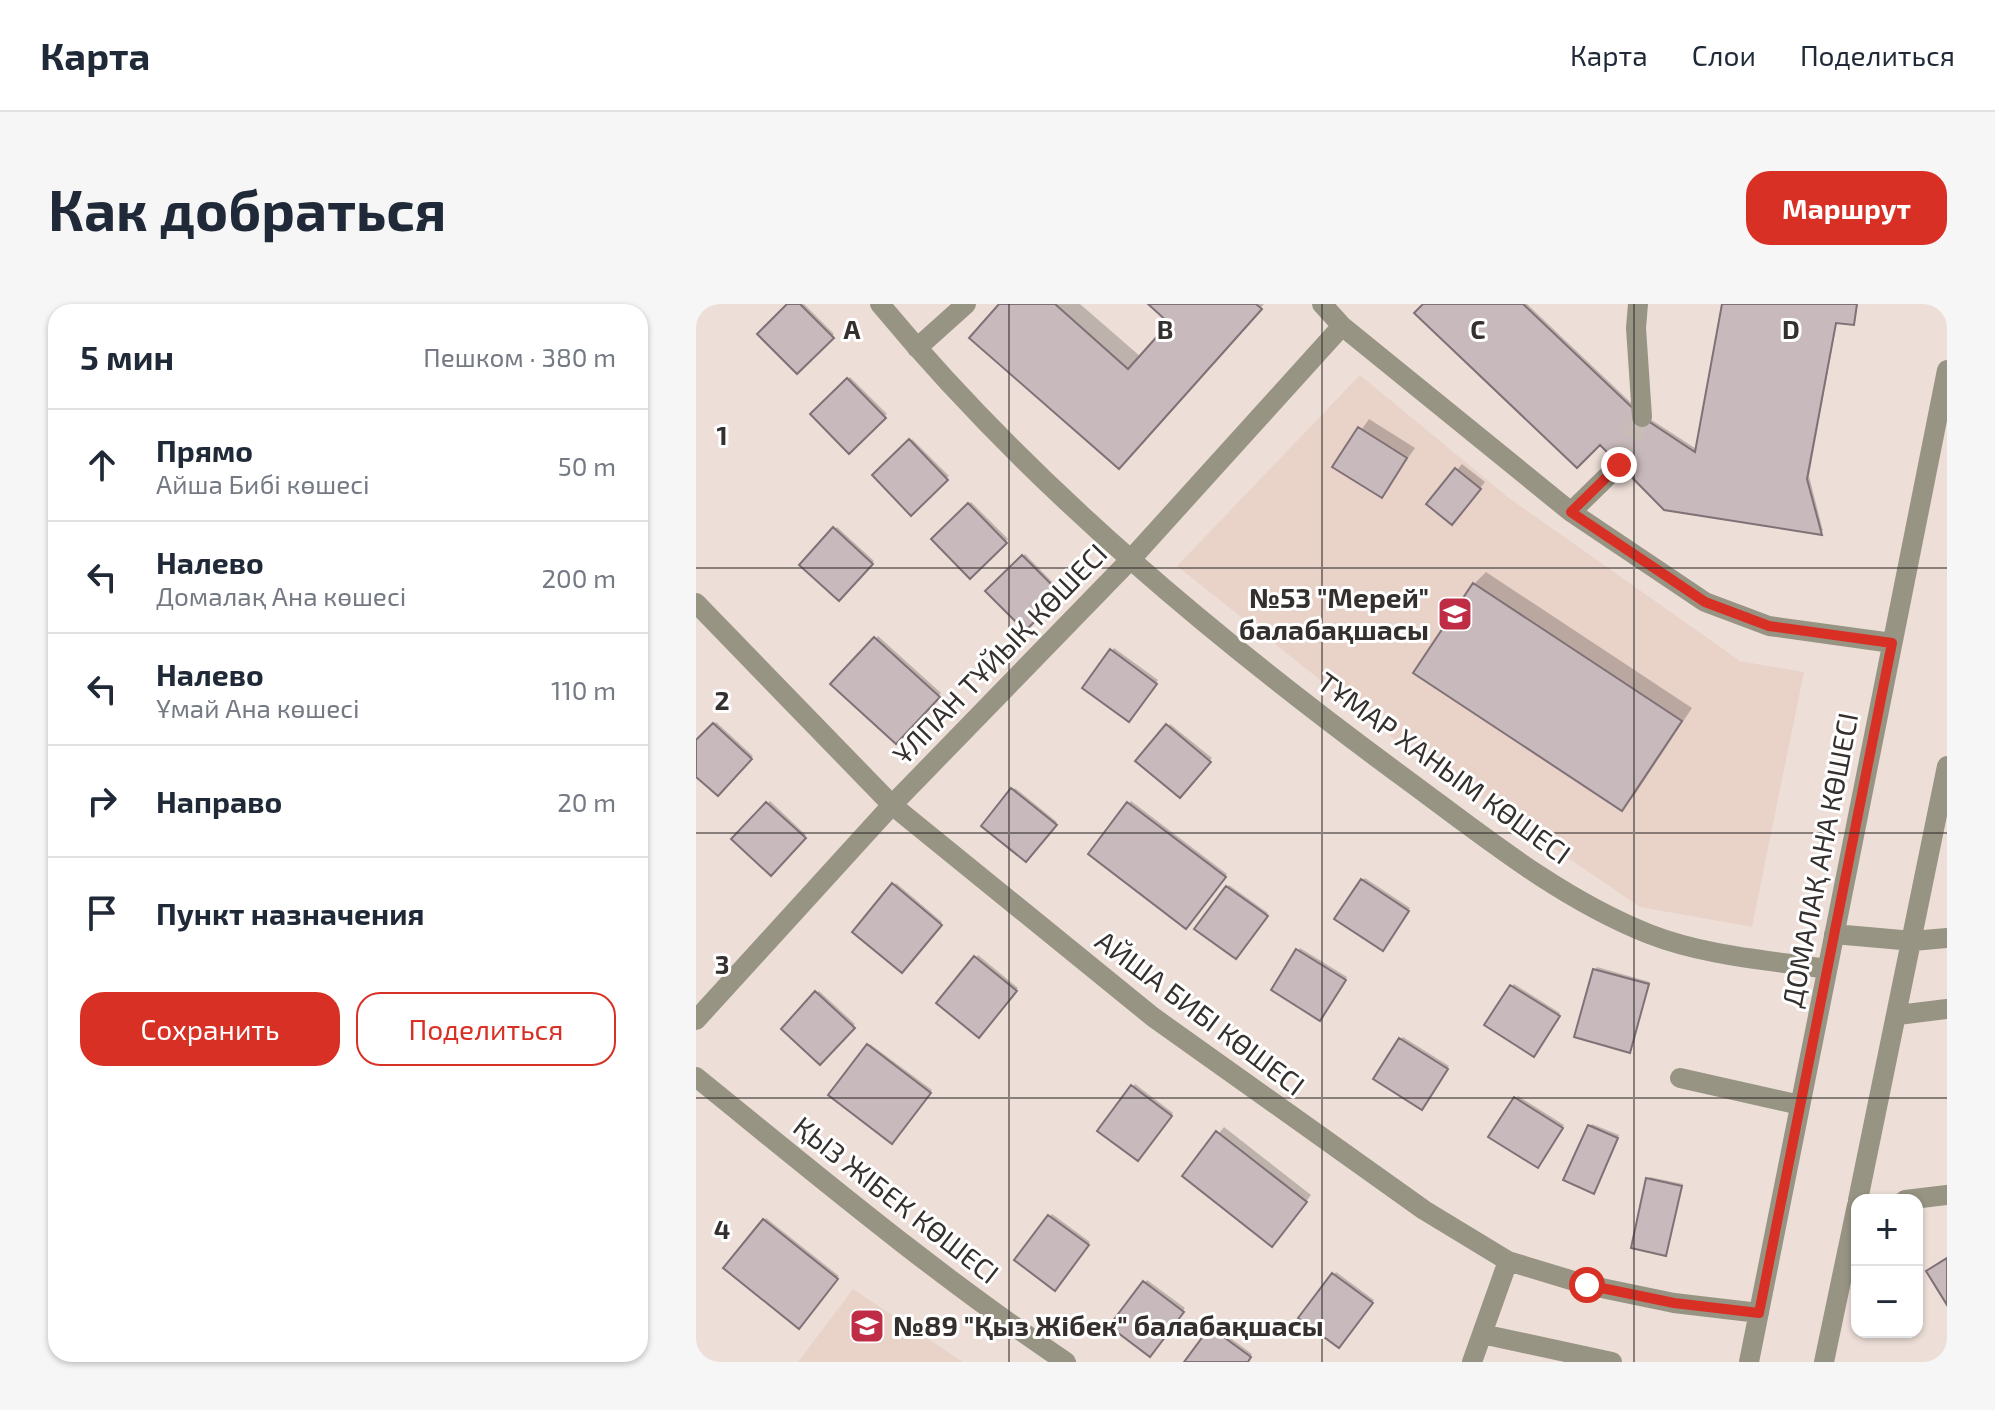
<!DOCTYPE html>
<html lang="ru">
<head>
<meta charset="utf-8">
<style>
	:root { --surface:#fff; --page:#f6f6f7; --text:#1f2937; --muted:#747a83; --line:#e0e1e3; --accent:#d93025 }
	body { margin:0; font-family:"Exo 2",sans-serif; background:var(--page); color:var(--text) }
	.controls { position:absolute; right:24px; bottom:24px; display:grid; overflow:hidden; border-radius:16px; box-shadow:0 2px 6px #0004 }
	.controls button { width:72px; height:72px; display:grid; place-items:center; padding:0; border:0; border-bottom:2px solid var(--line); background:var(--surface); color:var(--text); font:40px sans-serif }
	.stop { position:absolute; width:24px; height:24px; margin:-18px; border:6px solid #d93025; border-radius:50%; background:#fff }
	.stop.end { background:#d93025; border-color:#fff; box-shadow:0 2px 8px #0008 }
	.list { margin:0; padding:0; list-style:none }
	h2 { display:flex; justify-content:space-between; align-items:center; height:104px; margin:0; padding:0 32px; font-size:34px }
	h2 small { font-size:26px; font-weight:400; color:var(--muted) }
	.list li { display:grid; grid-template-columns:52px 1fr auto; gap:24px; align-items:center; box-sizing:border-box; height:112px; padding:0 32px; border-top:2px solid var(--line) }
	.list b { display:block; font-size:30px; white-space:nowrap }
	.list p { margin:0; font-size:26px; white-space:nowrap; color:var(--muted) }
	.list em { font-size:26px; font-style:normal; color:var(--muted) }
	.actions { display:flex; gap:16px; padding:24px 32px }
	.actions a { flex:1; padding:18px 0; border:2px solid var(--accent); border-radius:24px; text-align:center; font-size:28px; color:var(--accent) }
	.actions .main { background:var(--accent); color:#fff }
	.icon { flex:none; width:44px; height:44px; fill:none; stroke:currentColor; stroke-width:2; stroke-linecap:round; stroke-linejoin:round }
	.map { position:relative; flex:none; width:1251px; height:1058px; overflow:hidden; border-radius:24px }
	header { display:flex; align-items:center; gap:48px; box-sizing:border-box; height:112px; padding:0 40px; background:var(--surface); border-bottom:2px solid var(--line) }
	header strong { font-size:38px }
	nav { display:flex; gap:44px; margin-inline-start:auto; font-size:28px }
	.intro { display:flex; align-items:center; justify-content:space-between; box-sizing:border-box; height:192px; padding:0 48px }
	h1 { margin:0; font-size:56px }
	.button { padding:20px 36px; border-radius:24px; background:var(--accent); color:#fff; font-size:28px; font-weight:700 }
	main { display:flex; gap:48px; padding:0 48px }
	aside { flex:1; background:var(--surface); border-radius:24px; box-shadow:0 2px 6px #0004 }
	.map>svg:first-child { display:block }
	.built { fill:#e9d3c8 }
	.shadow { fill:#0003 }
	.building { fill:#c8b9bd; stroke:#7f7176; stroke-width:2 }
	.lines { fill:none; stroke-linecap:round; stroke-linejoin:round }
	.minor-tunnel { stroke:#c8bcb6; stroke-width:20; stroke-dasharray:20 10; stroke-linecap:butt }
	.minor { stroke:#989483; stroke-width:20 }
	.route { stroke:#d93025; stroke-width:10 }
	.grid { fill:none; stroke:#35302d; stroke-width:2; stroke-opacity:0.55 }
	.labels { text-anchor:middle; stroke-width:6; stroke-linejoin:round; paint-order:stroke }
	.poi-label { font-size:28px; font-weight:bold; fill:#35302d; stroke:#fff; text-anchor:end }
	.street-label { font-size:28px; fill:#35302d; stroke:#fff }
	.grid-label { font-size:26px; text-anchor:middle; font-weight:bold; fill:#35302d; stroke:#fff; stroke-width:6; stroke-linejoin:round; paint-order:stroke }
</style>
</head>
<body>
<header>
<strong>Карта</strong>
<nav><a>Карта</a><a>Слои</a><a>Поделиться</a></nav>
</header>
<div class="intro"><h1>Как добраться</h1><a class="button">Маршрут</a></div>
<main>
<aside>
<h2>5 мин<small>Пешком · 380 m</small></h2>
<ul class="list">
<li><svg class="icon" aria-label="ahead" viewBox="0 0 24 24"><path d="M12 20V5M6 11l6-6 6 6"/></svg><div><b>Прямо</b><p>Айша Бибі көшесі</p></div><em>50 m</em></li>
<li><svg class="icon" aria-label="left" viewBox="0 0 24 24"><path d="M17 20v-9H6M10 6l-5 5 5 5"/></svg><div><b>Налево</b><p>Домалақ Ана көшесі</p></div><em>200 m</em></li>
<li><svg class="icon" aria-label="left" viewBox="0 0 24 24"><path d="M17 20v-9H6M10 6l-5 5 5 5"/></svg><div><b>Налево</b><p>Ұмай Ана көшесі</p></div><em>110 m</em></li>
<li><svg class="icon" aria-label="right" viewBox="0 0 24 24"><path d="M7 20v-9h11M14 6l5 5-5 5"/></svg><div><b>Направо</b></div><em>20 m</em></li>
<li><svg class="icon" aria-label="arrive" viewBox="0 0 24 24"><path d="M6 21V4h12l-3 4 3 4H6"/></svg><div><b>Пункт назначения</b></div></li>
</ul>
<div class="actions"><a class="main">Сохранить</a><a>Поделиться</a></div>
</aside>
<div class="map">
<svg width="1251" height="1058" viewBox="0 0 1251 1058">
	<rect width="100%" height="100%" fill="#eddfd8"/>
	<path class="built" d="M664,71L813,194L1044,357L1108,368L1056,623L944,603L702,438L481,262Z
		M157,985L267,1058H102Z"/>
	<path class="shadow" d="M94,0H108L138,30L101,67Z
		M306,0H384L445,53L476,18L455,0H568L435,151Z
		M730,0H831L948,111L1002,146L1028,0H1162L1157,19L1141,17L1113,172L1127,227L904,138Z
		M154,73L191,110L153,147L117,110Z
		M673,115L719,144L686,191L639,163Z
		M216,135L253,172L215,209L179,172Z
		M766,160L789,178L761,213V166Z
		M275,198L312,235L274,273L238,235Z
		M141,223L178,257L143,294L106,261Z
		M329,250L366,288L329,324L292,287Z
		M790,268L996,404L938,492L926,504L778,280Z
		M182,332L245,389L200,437L137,380Z
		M418,344L462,376L435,414L389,383Z
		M20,418L57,452L22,490L0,470V439Z
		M474,420L516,454L484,492L442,457Z
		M319,484L361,518L330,556L288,521Z
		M74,497L110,531L75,569L38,535Z
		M435,497L531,570L490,622L394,549Z
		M669,574L714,604L689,642L666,576Z
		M200,579L246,618L206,666L159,627Z
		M533,581L572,609L542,651L531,583Z
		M604,644L651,673L626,712L578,685Z
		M282,651L322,684L283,732L243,699Z
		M901,663L954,678L933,746L899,666Z
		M818,680L864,709L840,748L816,682Z
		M123,687L159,720L124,758L87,725Z
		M707,733L753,762L728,801L704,735Z
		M174,740L236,786L196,837L135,790Z
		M439,780L477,809L442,855L404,826Z
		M822,792L868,821L844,860L795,833Z
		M896,820L923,831L899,885L894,822Z
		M528,823L615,891L582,935L488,872Z
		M954,873L987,880L970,950L952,875Z
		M356,910L394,938L359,984L321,955Z
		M70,914L143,972L102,1022L30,964Z
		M640,968L678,996L645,1040L605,1014Z
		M451,976L489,1004L454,1050L449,978Z
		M518,1022L556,1050L550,1058H490Z"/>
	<path class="building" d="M91,0H104L138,34L101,70L61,30Z
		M303,0H359L432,65L473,19L452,0H560L566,5L423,165L273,34Z
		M727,0H827L946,113L999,148L1026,0H1161L1158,21L1140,19L1111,175L1126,231L968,206L904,141L881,164L718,9Z
		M151,74L190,114L153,150L114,110Z
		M662,123L711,154L686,194L636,163Z
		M213,135L252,176L215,212L176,171Z
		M759,164L785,185L756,221L730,200Z
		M272,199L311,239L274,275L235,235Z
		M137,223L177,260L143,297L103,261Z
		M326,251L366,291L329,327L289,287Z
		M777,279L986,417L926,507L717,369Z
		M178,333L244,393L200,440L134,380Z
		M414,345L461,380L433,418L386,384Z
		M17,419L56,455L22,492L0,473V436Z
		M470,420L515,458L484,494L439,457Z
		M315,484L361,521L330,558L285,522Z
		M70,498L110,534L75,572L35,535Z
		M431,498L530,573L490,625L392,550Z
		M665,575L713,607L687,647L638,615Z
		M196,579L246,621L206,669L156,628Z
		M530,582L572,612L540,655L498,625Z
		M600,645L650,676L624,717L575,686Z
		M278,652L321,687L283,734L240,699Z
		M897,665L953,680L934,749L878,733Z
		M814,681L864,712L838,753L788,721Z
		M119,687L159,724L124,761L85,725Z
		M703,734L752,765L726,806L677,775Z
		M171,740L235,789L196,840L132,791Z
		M435,781L476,812L442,857L401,827Z
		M818,793L867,824L842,864L792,833Z
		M892,821L922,834L898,890L867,876Z
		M520,827L611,898L576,943L486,872Z
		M950,874L986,882L970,952L935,944Z
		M352,911L393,941L359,987L318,956Z
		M67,915L142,975L103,1025L27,964Z
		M1251,954V1001L1230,967Z
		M636,969L677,999L643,1044L602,1014Z
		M447,977L488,1008L454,1053L413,1022Z
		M514,1023L555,1053L552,1058H488Z"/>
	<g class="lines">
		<path class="minor-tunnel" d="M923,161L946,113"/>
		<path class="minor" d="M184,0C336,184 527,341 718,481C792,536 867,596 953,630C1009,652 1072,656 1131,665
			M626,0L646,22L875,208L1009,298L1073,322L1196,339
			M942,0L940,24L946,113
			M221,44L270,0
			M875,208L923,161
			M0,299L196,501L457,713L728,906L812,957L891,981L978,999L1063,1009
			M1138,630L1217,637L1251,634
			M1202,711L1251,705
			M0,716L196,501L436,254L646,22
			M0,773C121,871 240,971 370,1058
			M984,774L1104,801
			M1162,896L1251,462
			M1209,896L1251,891
			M786,1030L916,1058
			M776,1058L812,957
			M1053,1058L1251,66
			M1128,1058L1161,901"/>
	</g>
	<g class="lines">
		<path class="route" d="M891,981L978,999L1063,1009L1196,339L1073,322L1009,298L875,208L923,161"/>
	</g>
	<path class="grid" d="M313,0V1058M626,0V1058M938,0V1058M0,264H1251M0,529H1251M0,794H1251"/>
	<defs>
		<symbol id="school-square" viewBox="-11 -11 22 22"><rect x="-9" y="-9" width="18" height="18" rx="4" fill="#be2d45" stroke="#fff"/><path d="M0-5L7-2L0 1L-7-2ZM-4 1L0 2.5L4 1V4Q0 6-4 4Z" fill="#fff"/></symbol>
	</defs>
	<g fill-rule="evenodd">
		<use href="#school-square" x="739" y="290" width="40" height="40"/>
		<use href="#school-square" x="151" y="1002" width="40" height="40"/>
	</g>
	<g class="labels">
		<g class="poi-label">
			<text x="733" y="304">№53 "Мерей"<tspan x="733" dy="32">балабақшасы</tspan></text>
			<text x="197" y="1032" text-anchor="start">№89 "Қыз Жібек" балабақшасы</text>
		</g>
		<g class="street-label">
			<text transform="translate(304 350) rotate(-46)" y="10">ҰЛПАН ТҰЙЫҚ КӨШЕСІ</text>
			<text transform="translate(748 464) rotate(36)" y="10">ТҰМАР ХАНЫМ КӨШЕСІ</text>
			<text transform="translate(1124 556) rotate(-79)" y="10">ДОМАЛАҚ АНА КӨШЕСІ</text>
			<text transform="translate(504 709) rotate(37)" y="10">АЙША БИБІ КӨШЕСІ</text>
			<text transform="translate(200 896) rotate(38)" y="10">ҚЫЗ ЖІБЕК КӨШЕСІ</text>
		</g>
	</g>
	<g class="grid-label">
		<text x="156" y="35">A</text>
		<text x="469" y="35">B</text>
		<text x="782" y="35">C</text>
		<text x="1095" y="35">D</text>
		<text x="26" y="141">1</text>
		<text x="26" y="406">2</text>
		<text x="26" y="670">3</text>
		<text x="26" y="935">4</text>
	</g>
</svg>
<div class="controls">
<button>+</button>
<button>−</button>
</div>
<div class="stop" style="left:891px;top:981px"></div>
<div class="stop end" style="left:923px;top:161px"></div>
</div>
</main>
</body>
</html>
